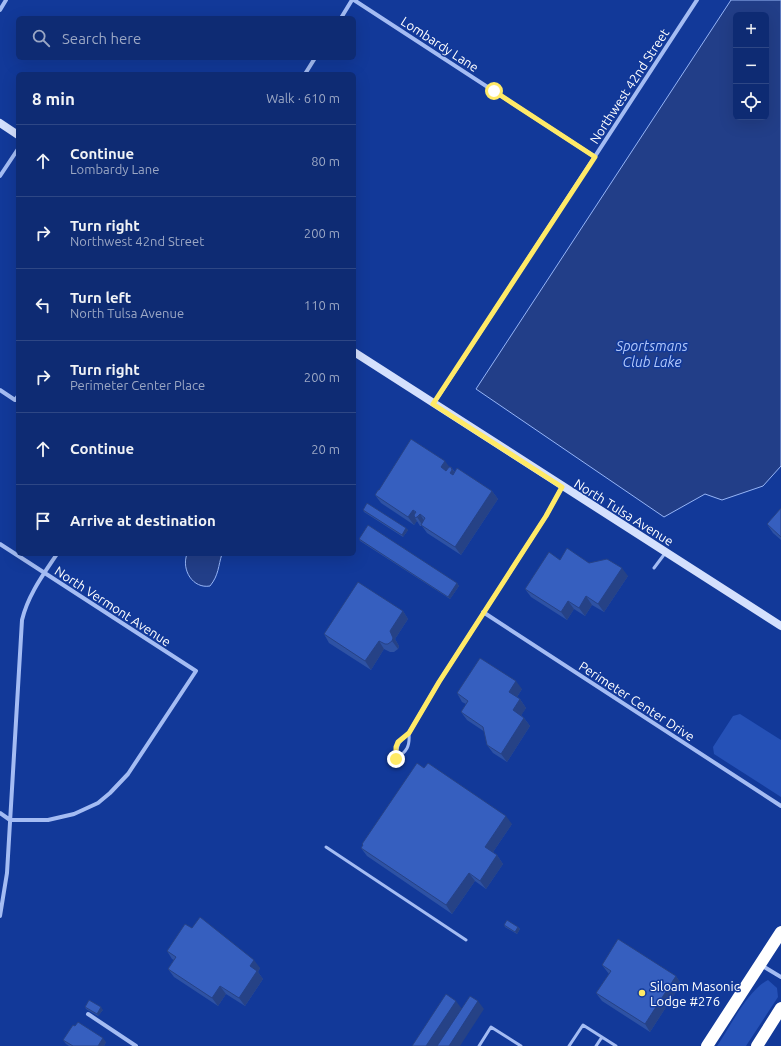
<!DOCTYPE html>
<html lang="en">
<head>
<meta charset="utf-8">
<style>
	:root { --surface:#0e2b73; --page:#1c377b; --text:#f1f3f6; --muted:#9ba7c4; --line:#2e4785 }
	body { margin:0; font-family:Ubuntu,sans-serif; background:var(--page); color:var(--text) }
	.controls { position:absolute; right:12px; top:12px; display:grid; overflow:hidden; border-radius:6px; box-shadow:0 4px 16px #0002 }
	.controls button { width:36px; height:36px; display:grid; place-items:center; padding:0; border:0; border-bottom:1px solid var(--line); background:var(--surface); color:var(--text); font:20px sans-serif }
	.stop { position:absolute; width:12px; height:12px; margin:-9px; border:3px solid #ffea67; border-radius:50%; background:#fff }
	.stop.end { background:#ffea67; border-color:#fff; box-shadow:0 1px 4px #0008 }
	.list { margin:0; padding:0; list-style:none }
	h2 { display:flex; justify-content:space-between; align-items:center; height:52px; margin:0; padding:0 16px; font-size:17px }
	h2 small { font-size:13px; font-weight:400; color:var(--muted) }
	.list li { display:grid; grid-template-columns:26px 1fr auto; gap:12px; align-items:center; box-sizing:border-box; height:72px; padding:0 16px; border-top:1px solid var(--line) }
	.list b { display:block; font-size:15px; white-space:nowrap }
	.list p { margin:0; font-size:13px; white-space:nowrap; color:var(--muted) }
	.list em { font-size:13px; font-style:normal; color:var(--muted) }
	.icon { flex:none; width:22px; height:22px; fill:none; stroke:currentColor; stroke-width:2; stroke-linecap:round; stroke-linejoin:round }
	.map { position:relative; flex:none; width:781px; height:1046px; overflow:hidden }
	.search { position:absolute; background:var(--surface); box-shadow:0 4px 16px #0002; left:16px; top:16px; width:340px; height:44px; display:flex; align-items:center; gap:10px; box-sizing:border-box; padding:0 14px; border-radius:6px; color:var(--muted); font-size:15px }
	.panel { position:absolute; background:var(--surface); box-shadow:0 4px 16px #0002; left:16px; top:72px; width:340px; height:484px; border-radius:6px }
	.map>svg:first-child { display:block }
	.green { fill:#2551b7 }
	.water { fill:#223e88; stroke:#96b5f7; fill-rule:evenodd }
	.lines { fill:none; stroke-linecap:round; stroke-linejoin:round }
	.lane { stroke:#a4bcf3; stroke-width:3 }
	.street { stroke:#a4bcf3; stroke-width:4 }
	.secondary { stroke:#d4e0fd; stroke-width:8 }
	.highway { stroke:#fff; stroke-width:12 }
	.wall { fill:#2e52a4 }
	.shaded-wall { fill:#264286 }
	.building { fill:#365fbf; stroke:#264286 }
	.route { stroke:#ffea67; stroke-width:5 }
	.poi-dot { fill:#ffea67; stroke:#123999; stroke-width:1.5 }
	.labels { text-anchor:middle; stroke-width:3; stroke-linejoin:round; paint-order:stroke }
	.street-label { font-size:13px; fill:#fff; stroke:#123999 }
	.poi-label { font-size:13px; fill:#fff; stroke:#123999; text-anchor:start }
	.water-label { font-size:14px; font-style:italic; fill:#b1c7fa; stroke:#123999 }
</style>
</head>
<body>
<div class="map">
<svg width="781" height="1046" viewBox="0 0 781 1046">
	<rect width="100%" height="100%" fill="#123999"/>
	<path class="green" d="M740,714L781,740V797L714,754L713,747L733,716Z
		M768,980L777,988L778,997L746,1046H717C730,1027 748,990 768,980Z"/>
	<path class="water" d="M731,0H781V466L763,486L722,500L705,494L664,517L476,389ZM736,15H766V117H736Z
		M187,554H222C218,566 219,575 210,586C193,589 181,570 187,554Z"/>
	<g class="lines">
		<path class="lane" d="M654,568L666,552
			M409,733C410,747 407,751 396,759C397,744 398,743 409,733Z
			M326,847L466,940
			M479,1046L491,1027L521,1046
			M569,1046L583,1025L616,1046
			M596,1046L602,1037"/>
		<path class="street" d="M354,0L595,157
			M0,10L6,0
			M341,18L352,0
			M305,74L315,58
			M0,176L18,149
			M0,390L15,400L18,396
			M434,403L697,0
			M0,544L196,671L128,774L110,793L98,803L74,814L48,820H10L0,813
			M483,612L781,806
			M409,733L439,682L546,516L562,487
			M0,916L7,873L22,620C28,595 43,575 57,554
			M761,965L781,977
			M88,1014L136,1046"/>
		<path class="secondary" d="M0,123L18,135
			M354,352L781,626"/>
		<path class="highway" d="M707,1046L781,932
			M757,1046L781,1008"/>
	</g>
	<path class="wall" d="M450,467H451L455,472L492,491L498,499L461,555L427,533L422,526H420L417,521L414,525L381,503L375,495L379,490Z
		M781,508V540L773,533L767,524Z
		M363,510L408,530L403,537L364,512Z
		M359,539L457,583L459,586L450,599L360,541Z
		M560,560L589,563L628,576L604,612L592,605L585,616L574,609L567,620L531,597L525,589Z
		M403,611L408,619L395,639L399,646L398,649L394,652H390L384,649L371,670L329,643L324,634Z
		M522,689L517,697L520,699L526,708L521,715L524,718L530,726L507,762L493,753L487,745L485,732L467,720L461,712L466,704L462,702L457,693Z
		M512,824L493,852L497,855L503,864L486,889L475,881L452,914L367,856L361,848L363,845L362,844Z
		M504,925L518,927L520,929L517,934L505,927Z
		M192,928L260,968L258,972L263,979L245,1006L226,994L218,1006L174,977L168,969L174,960L172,959L167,951Z
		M602,965L676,976L681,984L650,1032L602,1001L596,993L609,974Z
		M85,1007L103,1010L98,1016L86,1009Z
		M63,1040L106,1042L104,1046H69L66,1044Z"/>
	<path class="shaded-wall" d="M445,461L451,469L447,475L441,467Z
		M451,467L457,476L456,481L450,473Z
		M492,491L498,499L461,555L455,547Z
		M413,510L418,517L420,514L425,522L423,526L417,517L415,518L417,521L414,525L408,517Z
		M406,528L408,530L403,537L402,535Z
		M622,568L628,576L604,612L598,604Z
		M457,583L459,586L450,599L448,597Z
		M586,596L592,605L585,616L579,608Z
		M568,601L574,609L567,620L561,612Z
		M403,611L408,619L395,639L399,646L398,649L392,641L390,631Z
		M379,641L384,649L371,670L365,661Z
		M516,681L522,689L515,700L509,692Z
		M520,699L526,708L519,719L513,710Z
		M524,718L530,726L507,762L501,754Z
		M506,816L512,824L491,855L485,847Z
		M497,855L503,864L486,889L480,881Z
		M469,873L475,881L452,914L446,905Z
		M518,927L520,929L517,934L515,932Z
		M254,960L260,968L258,972L263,979L245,1006L239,998L250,966Z
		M676,976L681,984L650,1032L645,1024Z
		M220,986L226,994L218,1006L212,998Z
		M456,1001L462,1009L437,1046H426Z
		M478,1001L484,1009L460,1046H449Z
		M101,1007L103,1010L98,1016L97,1014Z
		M103,1038L106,1042L104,1046H98Z"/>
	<path class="building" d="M411,439L445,461L441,467L446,471L449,467H451L452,470L450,473L453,475L457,468L492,491L455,547L421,525L425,518L420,514L417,517L415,518L414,515L416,512L413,510L408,517L375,495L378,490H379Z
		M367,503L406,528L402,535L363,510Z
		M781,508V537L767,524Z
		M368,525L457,583L448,597L359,539Z
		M567,548L589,563L607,559L622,568L598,604L586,596L579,608L568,601L561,612L525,589L549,552L560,560Z
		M358,582L403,611L390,631L393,638L392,641L388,644H385L379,641L365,661L324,634Z
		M480,658L516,681L509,692L520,699L513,710L524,718L501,754L487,745L483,727L461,712L468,701L457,693Z
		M417,763L424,768L428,763L506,816L485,847L497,855L480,881L469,873L446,905L361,848L363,845L362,844Z
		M200,917L254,960L250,966L257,971L239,998L220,986L212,998L168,969L176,957L167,951L185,924L192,928Z
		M507,920L518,927L515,932L504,925Z
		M618,939L676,976L645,1024L596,993L611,971L602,965Z
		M446,994L456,1001L426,1046H412Z
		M470,996L478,1001L449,1046H437Z
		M89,1000L101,1007L97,1014L85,1007Z
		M78,1022L103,1038L98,1046H73L63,1040L73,1025L75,1026Z"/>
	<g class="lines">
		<path class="route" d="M396,759V747L398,742L409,733L439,682L546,516L562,487L433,404L595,157L494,91"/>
	</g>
	<circle class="poi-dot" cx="642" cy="993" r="4"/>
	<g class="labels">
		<g class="street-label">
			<text transform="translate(440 44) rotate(33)" y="5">Lombardy Lane</text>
			<text transform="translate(629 86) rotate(-57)" y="5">Northwest 42nd Street</text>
			<text transform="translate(624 512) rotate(32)" y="5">North Tulsa Avenue</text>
			<text transform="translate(113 606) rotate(33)" y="5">North Vermont Avenue</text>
			<text transform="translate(637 701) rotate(33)" y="5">Perimeter Center Drive</text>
		</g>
		<g class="poi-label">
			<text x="650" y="991">Siloam Masonic<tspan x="650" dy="15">Lodge #276</tspan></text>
		</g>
		<g class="water-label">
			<text x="652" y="351">Sportsmans<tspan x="652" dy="16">Club Lake</tspan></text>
		</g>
	</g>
</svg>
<div class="controls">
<button>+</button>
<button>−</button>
<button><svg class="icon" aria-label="locate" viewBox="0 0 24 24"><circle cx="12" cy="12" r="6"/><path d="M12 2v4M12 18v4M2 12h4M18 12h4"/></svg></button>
</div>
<div class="stop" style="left:494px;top:91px"></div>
<div class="stop end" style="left:396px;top:759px"></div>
<div class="search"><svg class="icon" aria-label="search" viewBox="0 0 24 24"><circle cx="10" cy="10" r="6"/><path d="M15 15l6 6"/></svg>Search here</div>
<section class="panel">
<h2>8 min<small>Walk · 610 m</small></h2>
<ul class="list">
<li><svg class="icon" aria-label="ahead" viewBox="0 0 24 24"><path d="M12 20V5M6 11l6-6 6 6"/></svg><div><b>Continue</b><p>Lombardy Lane</p></div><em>80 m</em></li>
<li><svg class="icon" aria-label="right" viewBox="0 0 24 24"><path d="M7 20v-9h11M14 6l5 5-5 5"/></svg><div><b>Turn right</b><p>Northwest 42nd Street</p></div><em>200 m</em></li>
<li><svg class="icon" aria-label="left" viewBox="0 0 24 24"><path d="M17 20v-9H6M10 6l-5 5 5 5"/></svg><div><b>Turn left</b><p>North Tulsa Avenue</p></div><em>110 m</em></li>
<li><svg class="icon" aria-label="right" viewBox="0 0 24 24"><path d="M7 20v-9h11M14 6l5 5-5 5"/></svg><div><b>Turn right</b><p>Perimeter Center Place</p></div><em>200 m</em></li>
<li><svg class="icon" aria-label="ahead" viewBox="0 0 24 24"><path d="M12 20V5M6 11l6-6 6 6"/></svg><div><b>Continue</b></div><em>20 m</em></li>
<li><svg class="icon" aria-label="arrive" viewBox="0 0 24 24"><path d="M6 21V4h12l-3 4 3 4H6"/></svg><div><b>Arrive at destination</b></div></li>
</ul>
</section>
</div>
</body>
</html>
